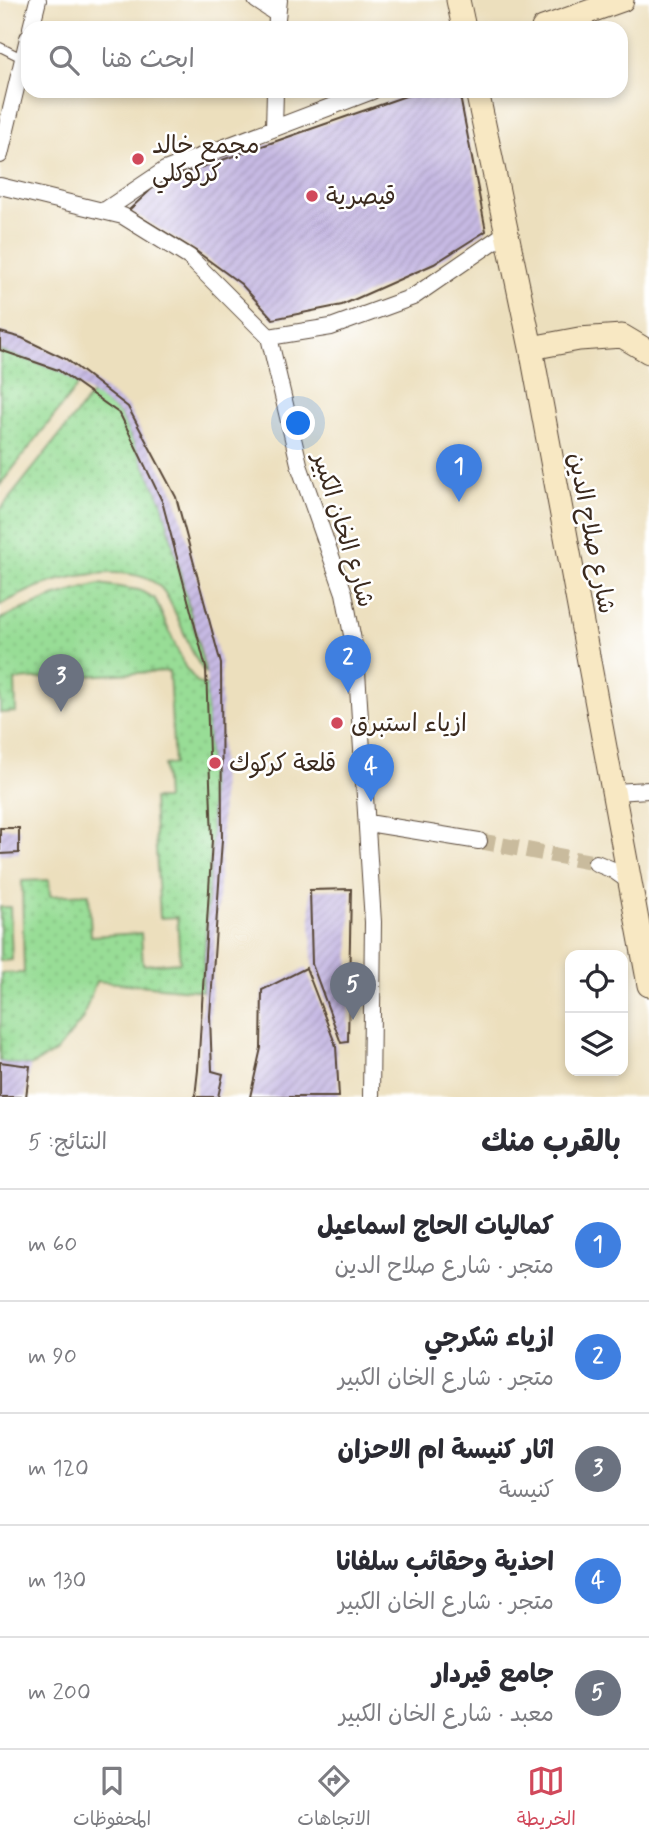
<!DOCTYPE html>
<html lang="ar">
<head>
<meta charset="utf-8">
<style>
	:root { --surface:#fff; --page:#f2f2f3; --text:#2b2b33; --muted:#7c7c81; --line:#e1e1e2; --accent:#d1495b }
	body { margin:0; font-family:Mynerve,"Playpen Sans Arabic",sans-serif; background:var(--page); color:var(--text); direction:rtl }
	.controls { position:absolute; right:21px; bottom:21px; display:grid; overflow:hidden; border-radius:14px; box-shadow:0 4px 10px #0003 }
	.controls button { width:63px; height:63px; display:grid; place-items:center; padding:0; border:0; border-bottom:2px solid var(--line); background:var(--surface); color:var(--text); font:35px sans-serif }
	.you { position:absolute; left:299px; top:424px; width:24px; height:24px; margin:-18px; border:5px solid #fff; border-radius:50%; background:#1a73e8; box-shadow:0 0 0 10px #1a73e833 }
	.badge { display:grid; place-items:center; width:46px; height:46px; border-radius:50%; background:var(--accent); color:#fff; font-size:23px; font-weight:700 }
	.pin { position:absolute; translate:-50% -58px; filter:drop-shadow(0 2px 4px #0008) }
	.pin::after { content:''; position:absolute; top:37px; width:24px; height:21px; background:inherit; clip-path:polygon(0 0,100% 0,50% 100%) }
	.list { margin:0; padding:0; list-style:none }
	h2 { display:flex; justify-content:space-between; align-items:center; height:91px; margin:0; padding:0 28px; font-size:30px }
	h2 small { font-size:23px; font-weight:400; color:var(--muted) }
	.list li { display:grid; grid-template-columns:46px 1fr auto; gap:21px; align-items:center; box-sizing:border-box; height:112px; padding:0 28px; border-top:2px solid var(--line) }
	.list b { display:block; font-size:26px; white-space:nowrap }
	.list p { margin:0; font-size:23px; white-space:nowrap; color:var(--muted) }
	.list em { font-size:23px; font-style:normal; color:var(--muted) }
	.icon { flex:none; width:38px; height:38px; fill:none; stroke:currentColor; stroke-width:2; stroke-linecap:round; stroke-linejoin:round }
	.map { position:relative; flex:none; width:649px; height:1097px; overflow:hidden; direction:ltr }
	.search { position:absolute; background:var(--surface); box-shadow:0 4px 10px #0003; left:21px; right:21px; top:21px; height:77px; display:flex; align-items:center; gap:18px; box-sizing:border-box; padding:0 24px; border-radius:21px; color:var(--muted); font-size:26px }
	.sheet { height:651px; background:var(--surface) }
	nav { display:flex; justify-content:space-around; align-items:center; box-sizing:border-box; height:98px; border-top:2px solid var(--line); background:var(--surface); font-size:19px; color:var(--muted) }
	nav a { display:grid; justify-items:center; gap:4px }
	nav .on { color:var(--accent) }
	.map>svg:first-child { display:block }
	.grass { fill:url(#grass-dots); stroke:#6a845a; stroke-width:2 }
	.building { fill:url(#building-hatch) }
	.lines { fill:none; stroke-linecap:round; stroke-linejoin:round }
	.street-tunnel { stroke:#c9bb9d; stroke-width:16; stroke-dasharray:16 8; stroke-linecap:butt }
	.lane-casing { stroke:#564536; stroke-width:10 }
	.street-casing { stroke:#564536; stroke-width:18 }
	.secondary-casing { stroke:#564536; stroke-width:25 }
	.lane { stroke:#fff; stroke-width:8 }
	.street { stroke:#fff; stroke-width:16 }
	.secondary { stroke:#f8e8c3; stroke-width:23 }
	.poi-dot { fill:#d1495b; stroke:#fff; stroke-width:2.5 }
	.labels { text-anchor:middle; stroke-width:5; stroke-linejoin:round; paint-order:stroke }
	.poi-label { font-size:24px; fill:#3b2a1e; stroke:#fff; text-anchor:start }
	.street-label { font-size:24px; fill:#3b2a1e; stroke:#fff }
</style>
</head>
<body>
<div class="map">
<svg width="649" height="1097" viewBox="0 0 649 1097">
	<defs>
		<pattern id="grass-dots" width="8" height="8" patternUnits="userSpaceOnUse" patternTransform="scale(1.75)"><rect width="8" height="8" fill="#98dd96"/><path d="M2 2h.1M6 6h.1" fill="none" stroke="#84be81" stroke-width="1.8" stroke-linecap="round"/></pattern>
		<pattern id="building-hatch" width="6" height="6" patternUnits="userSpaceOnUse" patternTransform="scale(1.75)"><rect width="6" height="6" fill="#c6b9e3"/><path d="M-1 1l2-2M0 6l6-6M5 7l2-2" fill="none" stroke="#ab9fc2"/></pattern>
	</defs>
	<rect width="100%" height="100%" fill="#fff"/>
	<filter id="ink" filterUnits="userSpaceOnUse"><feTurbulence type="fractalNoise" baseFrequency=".0143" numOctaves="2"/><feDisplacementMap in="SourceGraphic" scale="14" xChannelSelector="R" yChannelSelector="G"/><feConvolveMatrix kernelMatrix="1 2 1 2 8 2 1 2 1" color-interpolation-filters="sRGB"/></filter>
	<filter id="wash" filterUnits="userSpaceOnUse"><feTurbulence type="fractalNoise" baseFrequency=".00686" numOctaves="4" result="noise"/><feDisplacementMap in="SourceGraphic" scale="28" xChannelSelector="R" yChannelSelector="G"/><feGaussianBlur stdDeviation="1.57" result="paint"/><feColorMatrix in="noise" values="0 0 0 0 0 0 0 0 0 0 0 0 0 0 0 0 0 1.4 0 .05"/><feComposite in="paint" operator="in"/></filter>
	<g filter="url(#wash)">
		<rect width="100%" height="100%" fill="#ecdfbd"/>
		<path class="grass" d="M0,350L58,370L79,384L0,485Z
			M93,393L120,414L162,501L206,674C187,650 181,619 165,593C145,562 79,574 49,583C32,588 16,597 0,605V510Z
			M99,584L139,590L155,599L185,667L198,683L207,686L212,840L202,991L96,981L82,1020L57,1051L30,1066L0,1062L1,973H24L22,881L49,880L50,896L89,894L91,936L141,933L143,965L180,962L177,917L160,918L153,799H166L164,765L174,764L169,671L15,680L16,712L0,713V619L53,597Z
			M0,907H10L12,960L0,961Z"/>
		<g id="blocks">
			<path class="building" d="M420,91H459L486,231L434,264L342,305L273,319L241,284L196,251L129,210L159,182Z
				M0,332L22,338L66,359L128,407L176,497L221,664L222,840L210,1016L212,1071L223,1074L218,1097H195L198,1070L212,840L206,668L162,501L120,414L58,370L0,350Z
				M0,828H19V853L0,854Z
				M351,889L348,1042L341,1043L312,964L310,890Z
				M306,968L336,1046L339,1097H250L261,1048L262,990Z
				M0,1062L30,1066L26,1097H0Z"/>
		</g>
	</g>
	<g filter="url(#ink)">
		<use href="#blocks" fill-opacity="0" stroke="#564536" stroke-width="2"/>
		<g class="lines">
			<path class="street-tunnel" d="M479,841L596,863"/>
			<defs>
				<path id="lane" d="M0,47L22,58"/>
				<path id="street" d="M256,0L277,14
					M31,28L38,0
					M276,28L279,0
					M274,128L275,91
					M0,155L28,38
					M0,186L123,216L189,257L269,337L300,468L344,593L356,656L373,922L371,1097
					M104,211L165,170L372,91
					M269,337L331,327L413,297L506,233
					M614,792L649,790
					M368,823L479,841
					M596,863L613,870L630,882"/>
				<path id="secondary" d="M458,0L464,28
					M543,28L622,0
					M477,91L531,348L649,985
					M531,348L579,339L622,336L649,352"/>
			</defs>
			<use href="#lane" class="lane-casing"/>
			<use href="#street" class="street-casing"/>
			<use href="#secondary" class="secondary-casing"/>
			<use href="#lane" class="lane"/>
			<use href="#street" class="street"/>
			<use href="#secondary" class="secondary"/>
		</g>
	</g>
	<g class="poi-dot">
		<circle cx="138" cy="159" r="7"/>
		<circle cx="312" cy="196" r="7"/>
		<circle cx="337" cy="723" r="7"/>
		<circle cx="215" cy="763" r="7"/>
	</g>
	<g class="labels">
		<g class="poi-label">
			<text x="152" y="153">مجمع خالد<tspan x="152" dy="28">كركوكلي</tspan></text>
			<text x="326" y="204">قيصرية</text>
			<text x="351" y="731">ازياء استبرق</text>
			<text x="229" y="771">قلعة كركوك</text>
		</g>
		<g class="street-label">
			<text transform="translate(344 530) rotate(73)" y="8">شارع الخان الكبير</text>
			<text transform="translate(592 533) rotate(79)" y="8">شارع صلاح الدين</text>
		</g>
	</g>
</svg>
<div class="controls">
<button><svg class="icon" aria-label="locate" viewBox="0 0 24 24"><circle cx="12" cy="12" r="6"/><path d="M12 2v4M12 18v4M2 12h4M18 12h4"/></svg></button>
<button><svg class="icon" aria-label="layers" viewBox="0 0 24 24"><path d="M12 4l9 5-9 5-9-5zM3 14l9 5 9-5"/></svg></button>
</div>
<div class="you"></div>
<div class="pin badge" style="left:459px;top:502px;background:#3f7fe0">1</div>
<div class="pin badge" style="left:348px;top:693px;background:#3f7fe0">2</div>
<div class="pin badge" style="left:61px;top:712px;background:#6b7280">3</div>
<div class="pin badge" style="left:371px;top:802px;background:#3f7fe0">4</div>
<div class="pin badge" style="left:353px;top:1020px;background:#6b7280">5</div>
<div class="search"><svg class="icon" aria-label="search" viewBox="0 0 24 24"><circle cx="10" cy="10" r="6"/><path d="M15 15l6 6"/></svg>ابحث هنا</div>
</div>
<section class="sheet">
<h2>بالقرب منك<small>النتائج: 5</small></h2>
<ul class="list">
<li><span class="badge" style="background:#3f7fe0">1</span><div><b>كماليات الحاج اسماعيل</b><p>متجر · شارع صلاح الدين</p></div><em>60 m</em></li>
<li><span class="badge" style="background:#3f7fe0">2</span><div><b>ازياء شكرجي</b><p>متجر · شارع الخان الكبير</p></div><em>90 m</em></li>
<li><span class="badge" style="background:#6b7280">3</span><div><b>اثار كنيسة ام الاحزان</b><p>كنيسة</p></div><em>120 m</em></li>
<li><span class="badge" style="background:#3f7fe0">4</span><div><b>احذية وحقائب سلفانا</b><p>متجر · شارع الخان الكبير</p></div><em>130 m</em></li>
<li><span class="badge" style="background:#6b7280">5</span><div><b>جامع قيردار</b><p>معبد · شارع الخان الكبير</p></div><em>200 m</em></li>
</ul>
</section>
<nav>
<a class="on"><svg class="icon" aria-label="map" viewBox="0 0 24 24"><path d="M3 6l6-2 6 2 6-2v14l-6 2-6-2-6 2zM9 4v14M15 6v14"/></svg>الخريطة</a>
<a><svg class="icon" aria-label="directions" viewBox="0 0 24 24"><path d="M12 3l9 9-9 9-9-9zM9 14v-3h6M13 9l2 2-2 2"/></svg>الاتجاهات</a>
<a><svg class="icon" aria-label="saved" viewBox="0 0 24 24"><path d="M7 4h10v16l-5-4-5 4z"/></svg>المحفوظات</a>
</nav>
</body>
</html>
